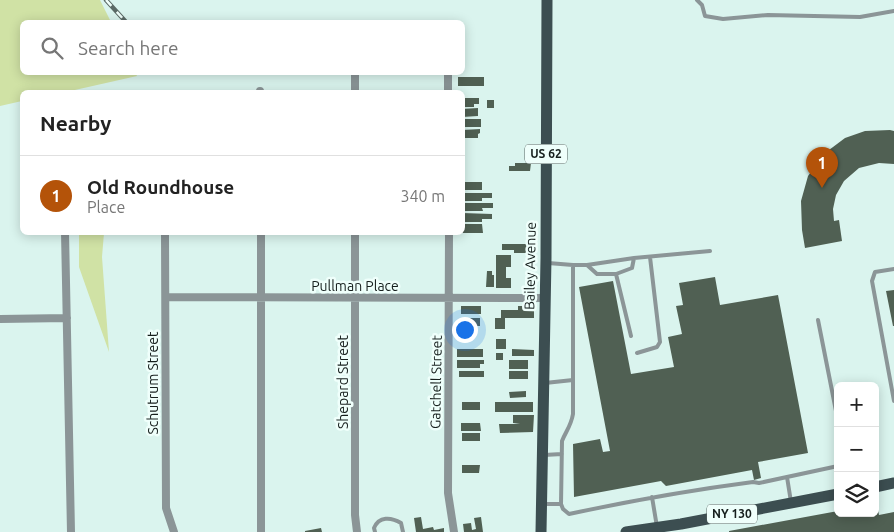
<!DOCTYPE html>
<html lang="en">
<head>
<meta charset="utf-8">
<style>
	:root { --surface:#fff; --page:#f6f6f6; --text:#222; --muted:#767676; --line:#e0e0e0; --accent:#b45309 }
	body { margin:0; font-family:Ubuntu,sans-serif; background:var(--page); color:var(--text) }
	.controls { position:absolute; right:15px; bottom:15px; display:grid; overflow:hidden; border-radius:8px; box-shadow:0 2px 12px #0003 }
	.controls button { width:45px; height:45px; display:grid; place-items:center; padding:0; border:0; border-bottom:1px solid var(--line); background:var(--surface); color:var(--text); font:25px sans-serif }
	.you { position:absolute; left:464px; top:329px; width:18px; height:18px; margin:-12px; border:4px solid #fff; border-radius:50%; background:#1a73e8; box-shadow:0 0 0 8px #1a73e833 }
	.badge { display:grid; place-items:center; width:32px; height:32px; border-radius:50%; background:var(--accent); color:#fff; font-size:16px; font-weight:700 }
	.pin { position:absolute; translate:-50% -41px; filter:drop-shadow(0 1px 2px #0008) }
	.pin::after { content:''; position:absolute; top:26px; width:18px; height:15px; background:inherit; clip-path:polygon(0 0,100% 0,50% 100%) }
	.list { margin:0; padding:0; list-style:none }
	h2 { display:flex; justify-content:space-between; align-items:center; height:65px; margin:0; padding:0 20px; font-size:21px }
	h2 small { font-size:16px; font-weight:400; color:var(--muted) }
	.list li { display:grid; grid-template-columns:32px 1fr auto; gap:15px; align-items:center; box-sizing:border-box; height:80px; padding:0 20px; border-top:1px solid var(--line) }
	.list b { display:block; font-size:19px; white-space:nowrap }
	.list p { margin:0; font-size:16px; white-space:nowrap; color:var(--muted) }
	.list em { font-size:16px; font-style:normal; color:var(--muted) }
	.icon { flex:none; width:28px; height:28px; fill:none; stroke:currentColor; stroke-width:2; stroke-linecap:round; stroke-linejoin:round }
	.map { position:relative; flex:none; width:894px; height:532px; overflow:hidden }
	.search { position:absolute; background:var(--surface); box-shadow:0 2px 12px #0003; left:20px; top:20px; width:445px; height:55px; display:flex; align-items:center; gap:12px; box-sizing:border-box; padding:0 18px; border-radius:8px; color:var(--muted); font-size:19px }
	.panel { position:absolute; background:var(--surface); box-shadow:0 2px 12px #0003; left:20px; top:90px; width:445px; height:145px; border-radius:8px }
	.map>svg:first-child { display:block }
	.green { fill:#d0e2a5 }
	.building { fill:#506053 }
	.lines { fill:none; stroke-linecap:round; stroke-linejoin:round }
	.service { stroke:#8b9597; stroke-width:4 }
	.minor { stroke:#8b9597; stroke-width:8 }
	.primary { stroke:#3c4e51; stroke-width:11 }
	.rail-casing { stroke:#5b6a66; stroke-width:4.5 }
	.rail { stroke:#effffb; stroke-width:2.5; stroke-dasharray:8; stroke-linecap:butt }
	.labels { text-anchor:middle; stroke-width:5; stroke-linejoin:round; paint-order:stroke }
	.shield { fill:#effffb; stroke:#576260; stroke-width:1 }
	.shield-label { font-size:12px; font-weight:bold; fill:#161f1d }
	.street-label { font-size:14px; fill:#161f1d; stroke:#effffb }
</style>
</head>
<body>
<div class="map">
<svg width="894" height="532" viewBox="0 0 894 532">
	<rect width="100%" height="100%" fill="#daf4ee"/>
	<path class="green" d="M0,0H100L111,22H22V72H135L137,76L66,92H22V101L0,106Z
		M79,233H104L102,257L109,352L79,267Z"/>
	<path class="building" d="M458,77H484V86H458Z
		M462,98H479V104H474V107H462Z
		M487,100H494V108H487Z
		M478,108V116L462,117V109Z
		M462,119H481V127H462Z
		M480,129V133L478,134V138H462V130Z
		M890,130L894,131V164L879,163L859,168L844,181L836,195L833,209L834,221L839,220L842,241L805,248L802,230L801,201L808,176L825,153L845,138L865,131Z
		M515,163H531L530,171H509V166H515Z
		M462,182H482V190H462Z
		M462,193H492V198H482V201H462Z
		M462,203H493V208H482L483,211H462Z
		M462,213L492,214V219H482V222H462Z
		M462,224H482L483,233H462Z
		M502,244H529V253H514V250H502Z
		M496,255H511V267H506V278H511V288H496Z
		M487,271H492V275H494V287H486Z
		M715,277L720,305L778,295L808,453L758,462L761,478L754,480L752,470L666,486L661,481L574,497L573,444L600,439L603,452L610,451L579,287L613,281L631,374L674,367L668,337L682,334L676,306L683,305L679,283Z
		M894,290V326H893L886,291Z
		M461,306H481V314H461Z
		M518,306H534V318H505V329H495V318H501V310H518Z
		M461,318H480V326H460Z
		M460,329H474V336H460Z
		M496,339H506V349H496Z
		M457,349H483V357H457Z
		M512,349L534,350V356H512Z
		M496,353H503V360H496Z
		M457,360H484V364H480V368H457Z
		M509,360H528V369H509Z
		M459,371H484V377H459Z
		M509,371H528V379H509Z
		M526,391V397L510,398L509,392Z
		M462,402H480V410H462Z
		M495,402H533V412H495Z
		M513,415H534L533,432L500,433L499,424H520L513,423Z
		M461,423H480L481,431H461Z
		M462,433H480V441H462Z
		M462,465H480L479,473H462Z
		M875,504H877L879,515L894,512V532H729V531L838,511V513H875Z
		M421,517L423,529L433,527L434,530L444,528V532H416L414,518Z
		M481,517L483,532H464L463,524L471,523L472,530L476,529L474,518Z
		M321,528L322,532H305V531Z"/>
	<g class="lines">
		<path class="service" d="M697,0L702,5L705,16L723,19L768,15L860,17L894,11
			M548,263L573,265V414C571,426 566,431 562,441L561,504L563,509L569,514C630,501 691,490 753,482L759,483L838,466
			M573,265H587L634,258L710,251
			M587,265L597,274H616
			M894,269L875,272L872,281L894,401
			M818,320L838,421
			M631,336L616,274L632,268L634,258
			M637,353L657,347L660,342L650,257
			M545,383L573,380
			M544,455L562,454
			M787,477L791,502
			M652,497L657,527
			M544,504H561
			M375,532L374,528C379,516 391,517 401,523L403,532"/>
		<path class="minor" d="M448,72V92
			M260,91V92
			M355,92V73
			M65,232L71,532
			M165,232L166,508L174,532
			M261,232V532
			M355,232V515L357,532
			M449,232L448,493L454,532
			M166,297L545,298
			M0,319L67,318"/>
		<path class="primary" d="M875,487L894,483
			M541,532L546,258L547,0
			M626,532L681,524L838,494"/>
		<defs>
			<path id="rail" d="M106,0L126,22"/>
		</defs>
		<use href="#rail" class="rail-casing"/>
		<use href="#rail" class="rail"/>
	</g>
	<g class="labels">
		<g class="shield">
			<rect x="525" y="144.5" width="42" height="19" rx="4"/>
			<rect x="707" y="504.5" width="50" height="19" rx="4"/>
		</g>
		<g class="shield-label">
			<text x="546" y="158">US 62</text>
			<text x="732" y="518">NY 130</text>
		</g>
		<g class="street-label">
			<text transform="translate(530 266) rotate(-89)" y="5">Bailey Avenue</text>
			<text x="355" y="291">Pullman Place</text>
			<text transform="translate(343 382) rotate(-90)" y="5">Shepard Street</text>
			<text transform="translate(436 382) rotate(-89)" y="5">Gatchell Street</text>
			<text transform="translate(153 383) rotate(-90)" y="5">Schutrum Street</text>
		</g>
	</g>
</svg>
<div class="controls">
<button>+</button>
<button>−</button>
<button><svg class="icon" aria-label="layers" viewBox="0 0 24 24"><path d="M12 4l9 5-9 5-9-5zM3 14l9 5 9-5"/></svg></button>
</div>
<div class="you"></div>
<div class="pin badge" style="left:822px;top:188px">1</div>
<div class="search"><svg class="icon" aria-label="search" viewBox="0 0 24 24"><circle cx="10" cy="10" r="6"/><path d="M15 15l6 6"/></svg>Search here</div>
<section class="panel">
<h2>Nearby<small></small></h2>
<ul class="list">
<li><span class="badge">1</span><div><b>Old Roundhouse</b><p>Place</p></div><em>340 m</em></li>
</ul>
</section>
</div>
</body>
</html>
